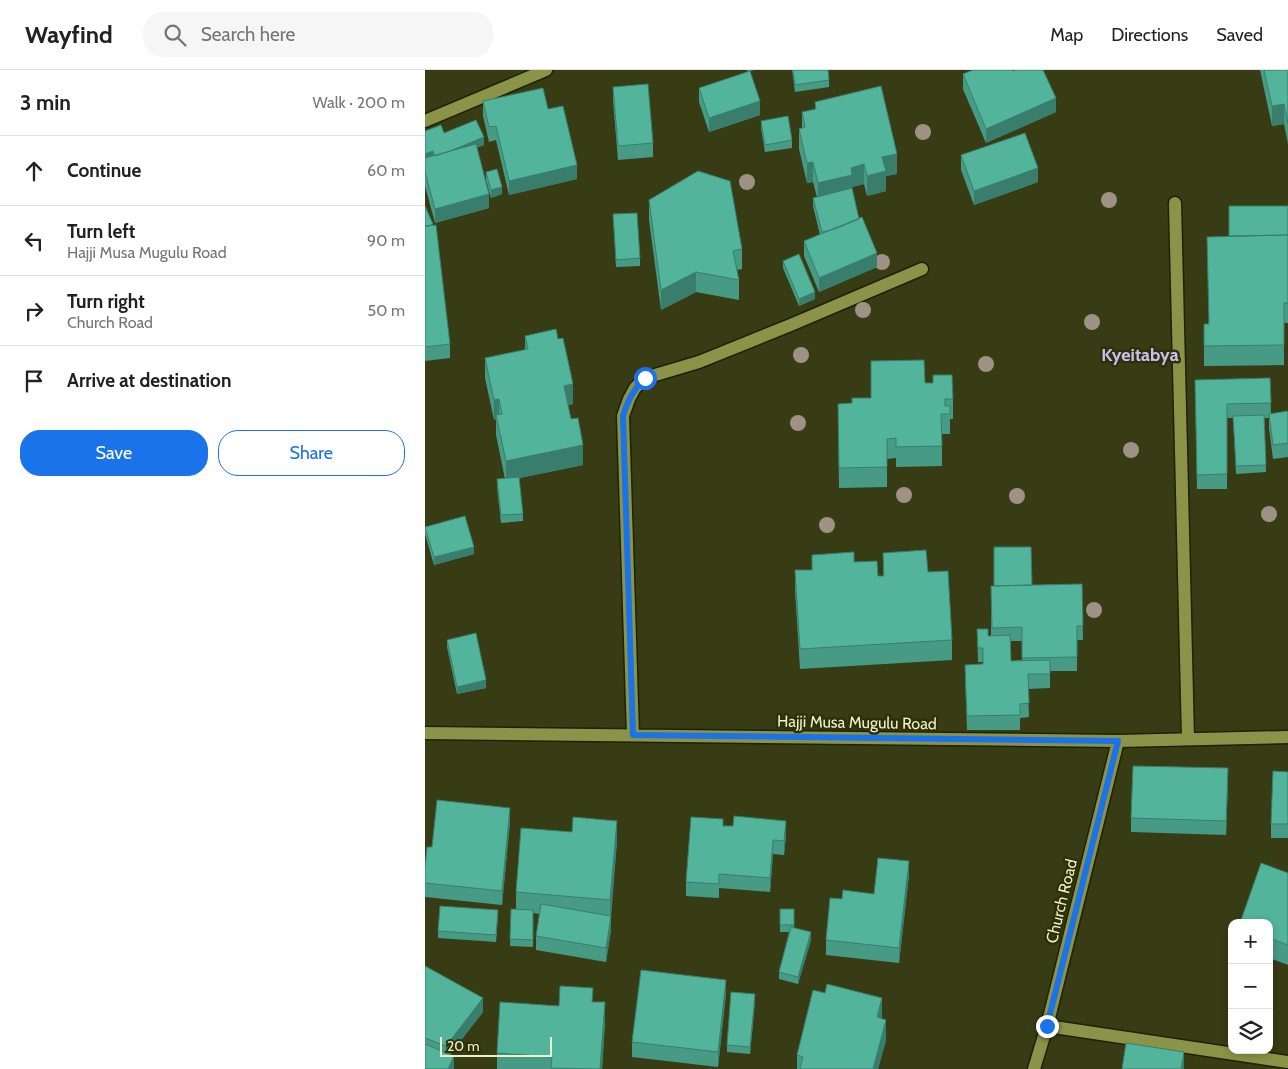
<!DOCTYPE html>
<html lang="en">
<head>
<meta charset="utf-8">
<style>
	:root { --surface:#fff; --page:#f6f6f6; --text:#222; --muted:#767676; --line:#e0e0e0; --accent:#1a73e8 }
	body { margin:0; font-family:Cabin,sans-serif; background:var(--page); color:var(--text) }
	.controls { position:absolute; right:15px; bottom:15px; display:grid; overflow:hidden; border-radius:10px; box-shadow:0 2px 8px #0003 }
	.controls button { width:45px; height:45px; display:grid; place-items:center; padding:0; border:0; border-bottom:1px solid var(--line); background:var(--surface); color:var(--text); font:25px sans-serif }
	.scale { position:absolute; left:15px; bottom:12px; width:112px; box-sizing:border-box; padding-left:5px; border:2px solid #ecf1cb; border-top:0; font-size:14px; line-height:18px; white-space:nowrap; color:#ecf1cb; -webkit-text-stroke:4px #2e3108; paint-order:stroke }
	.stop { position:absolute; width:15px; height:15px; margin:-11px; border:4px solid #1a73e8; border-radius:50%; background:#fff }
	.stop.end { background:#1a73e8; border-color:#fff; box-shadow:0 1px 5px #0008 }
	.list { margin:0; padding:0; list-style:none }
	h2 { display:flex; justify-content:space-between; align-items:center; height:65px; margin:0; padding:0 20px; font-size:21px }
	h2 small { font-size:16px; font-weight:400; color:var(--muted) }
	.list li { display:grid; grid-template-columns:32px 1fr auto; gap:15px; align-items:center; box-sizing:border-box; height:70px; padding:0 20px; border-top:1px solid var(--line) }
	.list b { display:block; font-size:19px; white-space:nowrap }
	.list p { margin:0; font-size:16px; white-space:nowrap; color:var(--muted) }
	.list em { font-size:16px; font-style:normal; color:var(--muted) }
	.actions { display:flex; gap:10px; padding:15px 20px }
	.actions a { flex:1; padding:11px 0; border:1px solid var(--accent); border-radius:20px; text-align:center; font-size:18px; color:var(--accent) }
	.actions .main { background:var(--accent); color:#fff }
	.icon { flex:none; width:28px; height:28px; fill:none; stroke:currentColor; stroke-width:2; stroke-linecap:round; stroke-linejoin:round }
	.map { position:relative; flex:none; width:863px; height:999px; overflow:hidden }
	header { display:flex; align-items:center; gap:30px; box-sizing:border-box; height:70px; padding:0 25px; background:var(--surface); border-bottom:1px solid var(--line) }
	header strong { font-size:24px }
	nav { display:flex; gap:28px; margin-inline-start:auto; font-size:18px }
	.search { width:350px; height:45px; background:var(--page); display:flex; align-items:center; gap:12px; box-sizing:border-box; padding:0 18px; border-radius:20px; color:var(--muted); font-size:19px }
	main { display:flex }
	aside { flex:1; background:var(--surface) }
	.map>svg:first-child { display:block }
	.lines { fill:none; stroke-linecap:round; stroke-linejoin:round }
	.minor-casing { stroke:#1f2200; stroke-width:15 }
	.minor { stroke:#8b9348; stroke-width:12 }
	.tree { fill:#a09185 }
	.wall { fill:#479b85; fill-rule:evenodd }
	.shaded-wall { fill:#397e6c }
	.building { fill:#52b49b; stroke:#397e6c }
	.route { stroke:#1a73e8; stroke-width:6 }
	.labels { text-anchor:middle; stroke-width:5; stroke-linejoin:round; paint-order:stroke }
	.street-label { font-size:16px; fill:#ecf1cb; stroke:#2e3108 }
	.neighbourhood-label { font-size:18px; font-weight:bold; fill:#cabef7; stroke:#2e3108 }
</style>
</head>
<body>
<header>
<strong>Wayfind</strong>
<div class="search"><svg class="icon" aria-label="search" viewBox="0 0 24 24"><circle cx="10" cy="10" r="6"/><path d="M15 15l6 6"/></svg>Search here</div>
<nav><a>Map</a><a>Directions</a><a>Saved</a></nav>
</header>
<main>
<aside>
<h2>3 min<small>Walk · 200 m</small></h2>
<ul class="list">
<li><svg class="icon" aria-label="ahead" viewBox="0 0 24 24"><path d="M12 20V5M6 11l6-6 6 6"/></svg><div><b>Continue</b></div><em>60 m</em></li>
<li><svg class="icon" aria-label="left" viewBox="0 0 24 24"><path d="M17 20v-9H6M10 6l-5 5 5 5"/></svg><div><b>Turn left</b><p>Hajji Musa Mugulu Road</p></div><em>90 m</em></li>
<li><svg class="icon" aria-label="right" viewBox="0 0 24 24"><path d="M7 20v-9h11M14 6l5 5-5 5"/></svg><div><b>Turn right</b><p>Church Road</p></div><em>50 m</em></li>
<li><svg class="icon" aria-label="arrive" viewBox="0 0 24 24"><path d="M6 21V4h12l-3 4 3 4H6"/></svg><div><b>Arrive at destination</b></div></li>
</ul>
<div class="actions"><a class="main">Save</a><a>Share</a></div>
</aside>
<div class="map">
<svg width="863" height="999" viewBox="0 0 863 999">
	<rect width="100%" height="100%" fill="#383c14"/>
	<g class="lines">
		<defs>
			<path id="minor" d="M0,51L121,0
				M750,133L763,668
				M0,663L693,671L863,667
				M208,665L198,346L204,329L210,318L220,308L274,292L368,254L497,199
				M622,956L863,992
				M609,999L622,956L693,671"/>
		</defs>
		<use href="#minor" class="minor-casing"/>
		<use href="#minor" class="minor"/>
	</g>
	<g class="tree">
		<circle cx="498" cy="62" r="8"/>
		<circle cx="322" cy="112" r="8"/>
		<circle cx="684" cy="130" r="8"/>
		<circle cx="457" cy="192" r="8"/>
		<circle cx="438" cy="240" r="8"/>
		<circle cx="667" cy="252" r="8"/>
		<circle cx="376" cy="285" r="8"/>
		<circle cx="561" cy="294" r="8"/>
		<circle cx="373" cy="353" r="8"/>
		<circle cx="706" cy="380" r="8"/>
		<circle cx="479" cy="425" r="8"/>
		<circle cx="592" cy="426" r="8"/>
		<circle cx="844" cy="444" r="8"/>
		<circle cx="402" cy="455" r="8"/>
		<circle cx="669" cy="540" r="8"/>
	</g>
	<path class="wall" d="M322,0H329L325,1L335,45L284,62L274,32V18L323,2Z
		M367,0H403L404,10V17L370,22Z
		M588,0H618L631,42L561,73L538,19V4L588,1H589Z
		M835,0H863V74L859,54L847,56Z
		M188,17L228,73V87L193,90L188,31Z
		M58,31L123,39L152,109L84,125L71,70L64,72L58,46Z
		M390,32L472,104L461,106V121L442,126L439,114L427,117L434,149L452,197L394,222L379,186V171L395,165L388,136V128L392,127L388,112L382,113L374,79V59L377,58V42L390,39Z
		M336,51L367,70V78L340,82L336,58Z
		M0,61L19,63L59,75L51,78L64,138L10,153L0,116Z
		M536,85L613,112L549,135L536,100Z
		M61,102L77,124L66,128L61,110Z
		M224,130L317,179V199L312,200L314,210V230L271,222L236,240L224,150Z
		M0,136L8,155L25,274V288L0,291Z
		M863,136V253H859V295L779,296V254H783L804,166Z
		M188,144L215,188V196L191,197Z
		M358,191L390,229L374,236L358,198Z
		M100,266L148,334L143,335L146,349L158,395L94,408L98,444V451L76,453L72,417V409H80L71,365V350H69L60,308V288L100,280Z
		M508,305L528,329V349H525V364H517V396L471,397V388L462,389V417L414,418L413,334L427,333L500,313H508Z
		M845,308L846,344L863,341V387L848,389L844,358V348H839L841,402L811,404L808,348H802V419H772L770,310Z
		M0,457L49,484L9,495L0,464Z
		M458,483L503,502L527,570V590L375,599L370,520V500H387V485L429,492L453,506H458Z
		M657,514L658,570H652V601H625V618L603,619L604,647L595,648V660H542L540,609L558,594V592H553L552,559L563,566H566V516ZM586,571H597V590L586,591Z
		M22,570L61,618L32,624L22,577Z
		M863,702V768H846V754Z
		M803,713L801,765L706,762V748Z
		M85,752L77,835L0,827V798L7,777Z
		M298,756L361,765L359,785L348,784L345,822L294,818V828L261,826V812Z
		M192,771L186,846V860L181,892L111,880V866L115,844L108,843V877L85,876L86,839H91V822Z
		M863,803V895L844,888V853Z
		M484,805L474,893L401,885V870L417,829L449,824Z
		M355,839H369V857L386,870L373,914L354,909V902L364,862H355Z
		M73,847L71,872L13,868V861Z
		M0,896L58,942L25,984L29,999H0Z
		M301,924L293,997L207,987V972Z
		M168,932L180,952L177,999H72V983L134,936Z
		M330,932L325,984L302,982V975Z
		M457,949L461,970L453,999H372V985Z"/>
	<path class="shaded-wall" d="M631,28V42L561,73V59Z
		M335,31V45L284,62V48Z
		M859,34V54L847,56V36Z
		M59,67V75L10,95V87Z
		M8,81V88L0,92V84Z
		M472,84V104L461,106V121L442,126V106L457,87Z
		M388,92V112L382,113V93Z
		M439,94V114L427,117V125L393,133V113L426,98Z
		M152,95V109L84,125V111Z
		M613,98V112L549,135V121Z
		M77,117V124L66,128V120Z
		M64,124V138L10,153V139Z
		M452,183V197L394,222V208Z
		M271,202V222L236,240V220Z
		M390,222V229L374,236V229Z
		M148,314V334L139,336V316Z
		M74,329V349L71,345V350H69V330Z
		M158,375V395L81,411V391Z
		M49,477V484L9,495V487Z
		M61,610V618L32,624V617Z
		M803,698V713L801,765V751Z
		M85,738V752L77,835V821Z
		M192,751V771L185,850V830Z
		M361,751V765L359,785V771Z
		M348,770V784L345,822V808Z
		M484,791V805L474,893V878Z
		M186,846V860L181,892V878Z
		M386,862V870L373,914V907Z
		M301,910V924L293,997V982Z
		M330,924V932L325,984V977Z
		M58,928V942L21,990V976Z
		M457,928V948L452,967V947Z
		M180,932V952L177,999H175Z
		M461,950V970L453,999H448Z
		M759,982V999H756Z
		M29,986V999H23Z"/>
	<path class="building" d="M368,0H403L404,10L370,15Z
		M548,0H587L588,1L591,0H618L631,28L561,59L538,4Z
		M839,0H863V54L859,34L847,36Z
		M325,1L335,31L284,48L274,18Z
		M223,14L228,73L193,76L188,17Z
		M456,16L472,84L457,87L461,101L442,106L439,94L426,98L427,105L393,113L388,92L382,93L374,59L380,57L377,42L391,39L390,32Z
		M118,18L123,39L138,36L152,95L84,111L71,56L64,57L58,31Z
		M363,46L367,70L340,75L336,51Z
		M51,50L59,67L25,81L10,86L8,81L0,84V61L16,55L19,63Z
		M600,63L613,98L549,121L536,85Z
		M51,74L64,124L10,139L0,102V88Z
		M72,99L77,117L66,120L61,102Z
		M273,101L305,111L317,179L308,181L314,210L271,202L236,220L224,130Z
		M427,118L434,149L410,159L397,162L388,128Z
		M0,136L8,154L4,156H0Z
		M804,136H863V165L804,166Z
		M212,143L215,188L191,190L188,144Z
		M437,147L452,183L394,208L379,171Z
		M11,155L25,274L0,277V156Z
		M863,165V233H859V275L779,276V254H784L782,167Z
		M374,184L390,222L374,229L358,191Z
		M131,259L133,269L138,268L148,314L139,316L146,349L153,348L158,375L81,391L71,345L77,344L74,329L69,330L60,288L103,279L100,266Z
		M499,290L500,313H508V305H527L528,329H520V336H525V344H516L517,376L471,377V368L462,369V397L414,398L413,334L427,333V328H446V291Z
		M845,308L846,333L802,334V404L772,405L770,310Z
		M863,341V373L848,375L844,344Z
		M839,345L841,395L811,396L808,346Z
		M94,407L98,444L76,445L72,409Z
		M40,446L49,477L9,487L0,457Z
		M569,477H606L607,515L569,516Z
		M501,480L503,502L523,501L527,570L375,579L370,500H387V485L429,482V492L452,491L453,506H459L458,483Z
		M657,514L658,556H652V587L597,588V557L567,558L566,516Z
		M552,559H563V566L585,565L586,591L625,590V604H603L604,633L595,634V645L542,646L540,595L558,594V578H553Z
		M51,563L61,610L32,617L22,570Z
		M708,696L803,698L801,751L706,748Z
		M848,701L863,702V754H846Z
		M12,730L85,738L77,821L0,813V798L2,777H7Z
		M309,746L361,751L359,771L348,770L345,808L294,804V814L261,812L266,747L298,749V756H308Z
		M148,747L192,751L185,830L91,822L96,758L147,762Z
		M453,788L484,791L474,878L401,870L405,828L417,829L418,820L449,824Z
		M836,793L863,803V875L844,868V853H815Z
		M116,834L186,846L181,878L111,866Z
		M15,836L73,840L71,865L13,861Z
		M86,839L108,840V870L85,869Z
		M355,839H369V855H355Z
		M366,857L386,862L373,907L354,902Z
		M0,896L58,928L21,976L0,968Z
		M216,900L301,910L293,982L207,972Z
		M402,914L457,928L452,947L461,950L448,999H375L378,987L372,985L388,920L400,923Z
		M135,916L168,918L167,932H180L175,999L126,998L127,987L72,983L75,932L134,936Z
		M306,922L330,924L325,977L302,975Z
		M701,973L759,982L756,999H697Z
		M0,974L29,986L23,999H0Z"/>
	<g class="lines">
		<path class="route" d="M220,308C208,320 203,330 198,346L208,665L693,671L622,956"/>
	</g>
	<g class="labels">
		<g class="street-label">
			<text transform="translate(432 652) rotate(1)" y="6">Hajji Musa Mugulu Road</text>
			<text transform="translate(636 831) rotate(-76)" y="6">Church Road</text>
		</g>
		<g class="neighbourhood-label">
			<text x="715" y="291">Kyeitabya</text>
		</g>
	</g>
</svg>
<div class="controls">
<button>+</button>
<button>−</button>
<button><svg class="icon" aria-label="layers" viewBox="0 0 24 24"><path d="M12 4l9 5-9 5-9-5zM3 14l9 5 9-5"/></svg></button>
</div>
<div class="scale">20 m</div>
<div class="stop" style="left:220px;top:308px"></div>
<div class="stop end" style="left:622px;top:956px"></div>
</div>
</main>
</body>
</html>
